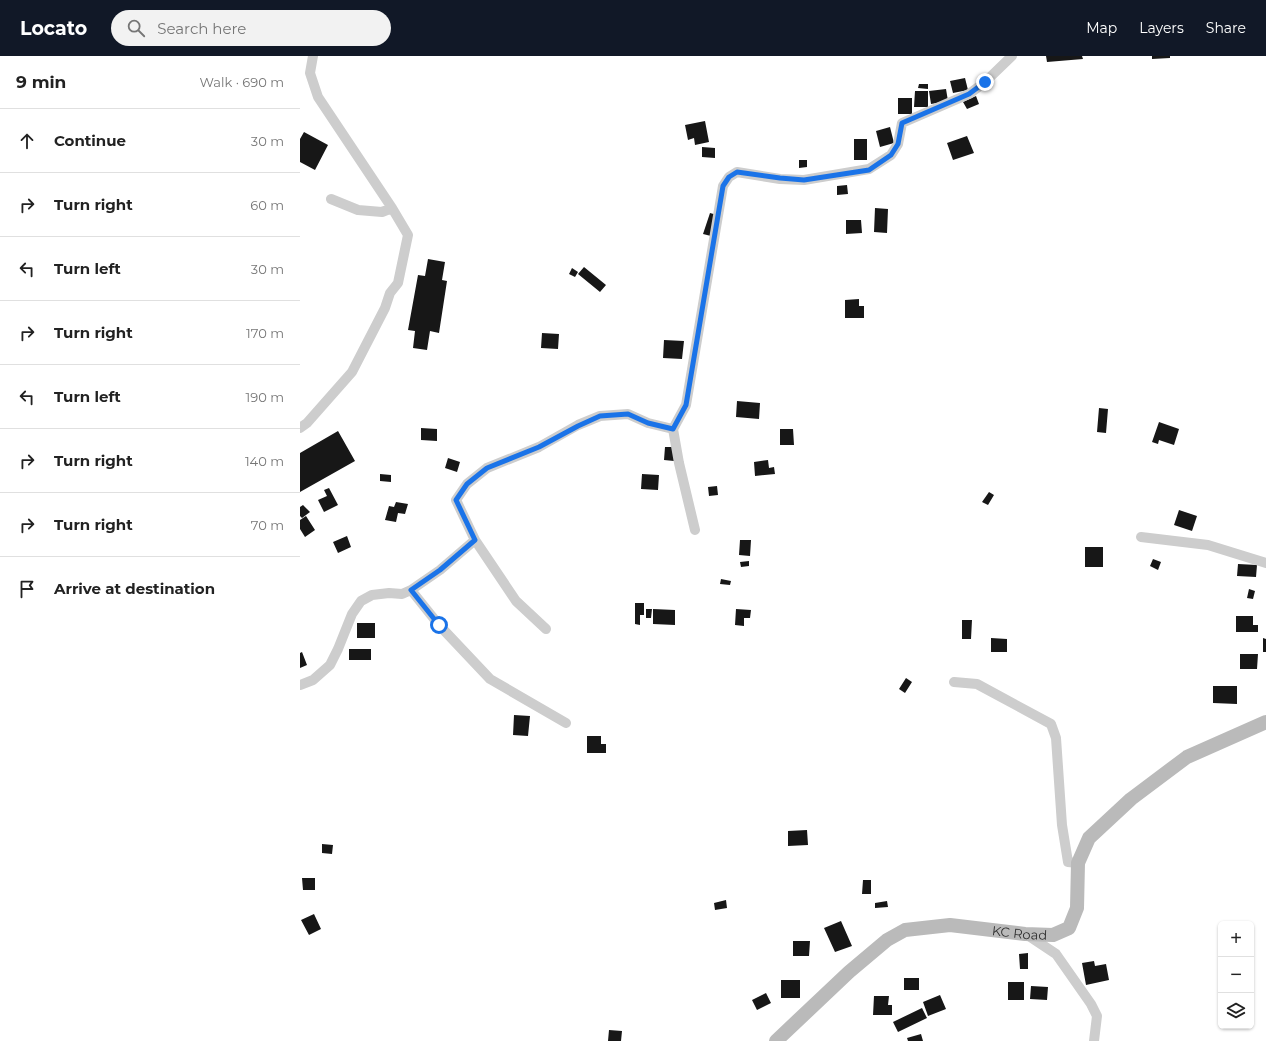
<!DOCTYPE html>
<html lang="en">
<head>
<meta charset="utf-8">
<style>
	:root { --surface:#fff; --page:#f2f2f2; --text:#222; --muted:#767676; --line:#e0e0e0; --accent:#111827 }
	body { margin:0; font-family:Montserrat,sans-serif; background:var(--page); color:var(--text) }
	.controls { position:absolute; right:12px; bottom:12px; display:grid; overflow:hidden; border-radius:6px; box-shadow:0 1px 3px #0004 }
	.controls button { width:36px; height:36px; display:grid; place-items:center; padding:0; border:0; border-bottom:1px solid var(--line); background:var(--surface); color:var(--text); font:20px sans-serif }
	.stop { position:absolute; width:12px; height:12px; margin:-9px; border:3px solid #1a73e8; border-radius:50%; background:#fff }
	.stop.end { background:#1a73e8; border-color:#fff; box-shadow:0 1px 4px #0008 }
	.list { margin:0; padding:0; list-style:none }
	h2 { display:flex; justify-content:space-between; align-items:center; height:52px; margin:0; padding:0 16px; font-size:17px }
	h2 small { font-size:13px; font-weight:400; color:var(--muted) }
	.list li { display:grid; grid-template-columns:26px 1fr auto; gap:12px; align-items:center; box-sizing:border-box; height:64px; padding:0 16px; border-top:1px solid var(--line) }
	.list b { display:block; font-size:15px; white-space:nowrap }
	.list em { font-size:13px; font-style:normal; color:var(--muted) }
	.icon { flex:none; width:22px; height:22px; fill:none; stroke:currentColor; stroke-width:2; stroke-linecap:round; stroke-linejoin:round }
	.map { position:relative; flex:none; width:966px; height:985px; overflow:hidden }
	header { display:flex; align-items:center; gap:24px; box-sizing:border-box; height:56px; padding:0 20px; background:var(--accent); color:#fff }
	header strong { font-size:19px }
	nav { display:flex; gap:22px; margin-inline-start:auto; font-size:14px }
	.search { width:280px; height:36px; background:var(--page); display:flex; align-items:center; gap:10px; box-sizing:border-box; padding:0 14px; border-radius:22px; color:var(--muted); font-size:15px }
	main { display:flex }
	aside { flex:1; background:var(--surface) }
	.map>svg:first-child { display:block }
	.building { fill:#171717 }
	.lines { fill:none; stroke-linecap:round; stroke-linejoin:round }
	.minor { stroke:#cdcdcd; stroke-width:10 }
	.secondary { stroke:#bababa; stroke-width:14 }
	.route { stroke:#1a73e8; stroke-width:5 }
	.labels { text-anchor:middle; stroke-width:4; stroke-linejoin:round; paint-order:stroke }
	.street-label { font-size:13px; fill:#303030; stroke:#fff }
</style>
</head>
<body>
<header>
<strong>Locato</strong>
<div class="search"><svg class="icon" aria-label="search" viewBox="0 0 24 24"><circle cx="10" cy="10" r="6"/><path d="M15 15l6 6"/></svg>Search here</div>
<nav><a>Map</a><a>Layers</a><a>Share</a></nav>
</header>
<main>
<aside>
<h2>9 min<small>Walk · 690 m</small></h2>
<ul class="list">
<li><svg class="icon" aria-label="ahead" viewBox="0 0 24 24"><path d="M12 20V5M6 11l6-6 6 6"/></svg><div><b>Continue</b></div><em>30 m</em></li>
<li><svg class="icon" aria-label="right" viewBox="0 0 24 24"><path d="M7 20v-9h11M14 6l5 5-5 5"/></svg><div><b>Turn right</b></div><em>60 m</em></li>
<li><svg class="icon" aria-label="left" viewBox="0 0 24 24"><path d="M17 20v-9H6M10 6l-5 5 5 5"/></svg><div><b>Turn left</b></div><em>30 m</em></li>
<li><svg class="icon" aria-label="right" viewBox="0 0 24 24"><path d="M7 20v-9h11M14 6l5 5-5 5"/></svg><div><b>Turn right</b></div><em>170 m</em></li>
<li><svg class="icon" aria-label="left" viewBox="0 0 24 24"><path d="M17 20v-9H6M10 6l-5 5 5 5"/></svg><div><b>Turn left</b></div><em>190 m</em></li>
<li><svg class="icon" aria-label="right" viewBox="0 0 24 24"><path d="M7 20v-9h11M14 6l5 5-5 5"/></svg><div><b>Turn right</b></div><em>140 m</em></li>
<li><svg class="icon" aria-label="right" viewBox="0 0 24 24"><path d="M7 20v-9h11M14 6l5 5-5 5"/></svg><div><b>Turn right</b></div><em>70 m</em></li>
<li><svg class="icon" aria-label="arrive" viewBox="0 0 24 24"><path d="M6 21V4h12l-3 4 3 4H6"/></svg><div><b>Arrive at destination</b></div></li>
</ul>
</aside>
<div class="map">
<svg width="966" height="985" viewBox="0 0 966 985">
	<rect width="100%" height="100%" fill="#fff"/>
	<path class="building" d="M746,0H782L783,3L747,6Z
		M852,0H870V2L852,3Z
		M665,22L668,34L653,37L650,25Z
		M619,28H628V33L618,32Z
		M646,33L648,45L631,48L629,35Z
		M615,35H628V51H614Z
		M676,40L679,48L667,53L663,46Z
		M598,42H612V58H598Z
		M405,65L409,86L395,89L394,82L388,84L385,69Z
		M590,71L594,87L580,91L576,75Z
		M4,76L28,89L15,114L0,106V83Z
		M667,80L674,97L653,104L647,87Z
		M554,83H567V104H554Z
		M402,91L415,92V102L402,101Z
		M499,104H507V111L499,112Z
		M547,129L548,138L537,139V130Z
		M575,152L588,153L587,177L574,176Z
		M410,157L417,159L411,180L403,178Z
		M546,164H561L562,177L546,178Z
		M128,203L145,206L142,224L147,225L139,277L130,275L127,294L113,292L115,275L108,274L118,219L125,220Z
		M284,211L306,229L300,236L278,218Z
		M272,212L278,216L275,221L269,218Z
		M559,243V250H564V262H545V244Z
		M242,277L259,278L258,293L241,292Z
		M364,284L384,285L382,303L363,302Z
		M437,345L460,347L459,363L436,361Z
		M799,352L808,353L806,377L797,376Z
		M859,366L879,373L874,389L859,384L858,388L852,386Z
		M121,372L137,373V385L121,384Z
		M480,373H493L494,389H480Z
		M38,375L55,405L0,436V397Z
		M365,391H374V405L364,404Z
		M148,402L160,406L157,416L145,412Z
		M468,404L469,412L474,411L475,418L455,420L454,406Z
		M80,418L91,419V426L80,425Z
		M342,418L359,419L358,434L341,433Z
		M417,430L418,439L409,440L408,431Z
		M29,432L38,449L24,456L18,444L27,440L24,434Z
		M689,436L694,439L688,449L682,446Z
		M96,446L108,448L105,458L98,457L96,466L85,464L89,450L94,451Z
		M3,449L10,456L2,462L0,460V451Z
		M879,454L897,460L892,475L874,469Z
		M6,460L15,474L5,481L0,473V464Z
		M47,480L51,491L38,497L33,486Z
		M440,484H451L450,500L439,499Z
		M785,491H803V511H785Z
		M853,503L861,506L858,514L850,510Z
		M449,505V510L441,511L440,506Z
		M938,508L957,509L956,521L937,520Z
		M421,523L431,525L430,529L420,528Z
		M949,533L955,535L953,543L947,542Z
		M335,547H344V559H340V569L335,568Z
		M346,553H352L351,562H346Z
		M353,553L375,554V569L353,568Z
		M436,553L451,554L450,562H444V570L435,569Z
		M936,560H953V569H958V576H936Z
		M662,564H672L671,583H662Z
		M57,567H75V582H57Z
		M691,582L707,583V596H691Z
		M963,582L966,583V596H963Z
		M49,593H71V604H49Z
		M2,596L7,609L0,612V597Z
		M940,598H958L957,613H940Z
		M606,622L612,626L605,637L599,633Z
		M913,630H937V648L913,647Z
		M214,659L230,660L228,680L213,679Z
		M287,680H301V688H306V697H287Z
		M507,774L508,789L488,790V775Z
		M22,788L33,789L32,798L22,797Z
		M2,822H15V834H3Z
		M563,824H571V838H562Z
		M426,844L427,852L415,854L414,847Z
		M587,845L588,851L575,852V847Z
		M14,858L21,873L9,879L1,864Z
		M541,865L552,890L535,896L524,872Z
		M493,885H510L509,900H493Z
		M728,897V913H720L719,898Z
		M794,905L795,910L806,908L809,924L786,929L782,907Z
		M604,922H619V934H604Z
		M481,924H500V942H481Z
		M708,926H724V944H708Z
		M731,930L748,931L747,944L730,943Z
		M466,937L471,947L457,954L452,944Z
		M640,939L646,953L628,960L623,946Z
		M574,940H589L588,949H592V959H573Z
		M622,952L627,962L598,976L593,966Z
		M309,974L322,975L321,985H308Z
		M621,978L623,985H608L607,982Z"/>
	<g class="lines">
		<path class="minor" d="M31,143L58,154L82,156L92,152
			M0,372L7,367L52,316L85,252L90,237L98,227L108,179L92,152L18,41L10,17L13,0
			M395,474L379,407L373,373L386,349L423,130L429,121L437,116L480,123L504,124L569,113L591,99L598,88L602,67L669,38L685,26L712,0
			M841,481L908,489L966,507
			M175,484L216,545L246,573
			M111,534L139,569L190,623L266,667
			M654,626L677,628L751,668L756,682L762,769L768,806L778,807
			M0,629L13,624L30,609L38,593L52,558L61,545L72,539L89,537L102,538L111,534L140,514L175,484L156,444L167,428L187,412L239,391L278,369L300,360L328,358L348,367L373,373
			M726,878L756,898L791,948L797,960L794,985"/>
		<path class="secondary" id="s1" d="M476,985L549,916L587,884L605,874L650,869L725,878L753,879L769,872L777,852L778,807L789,782L831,743L887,701L966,666"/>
	</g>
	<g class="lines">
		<path class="route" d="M139,569L111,534L140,514L175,484L156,444L167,428L187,412L239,391L278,370L300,360L328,358L348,367L373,373L386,349L423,130L429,121L437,116L480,122L504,124L569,114L591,99L598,88L602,67L669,38L685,26"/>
	</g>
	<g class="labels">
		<g class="street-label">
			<text dy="5" stroke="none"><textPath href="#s1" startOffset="286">KC Road</textPath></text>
		</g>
	</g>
</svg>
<div class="controls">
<button>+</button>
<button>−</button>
<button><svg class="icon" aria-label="layers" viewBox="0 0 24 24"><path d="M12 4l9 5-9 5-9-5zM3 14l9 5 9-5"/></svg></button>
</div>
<div class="stop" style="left:139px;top:569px"></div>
<div class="stop end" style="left:685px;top:26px"></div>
</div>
</main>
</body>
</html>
